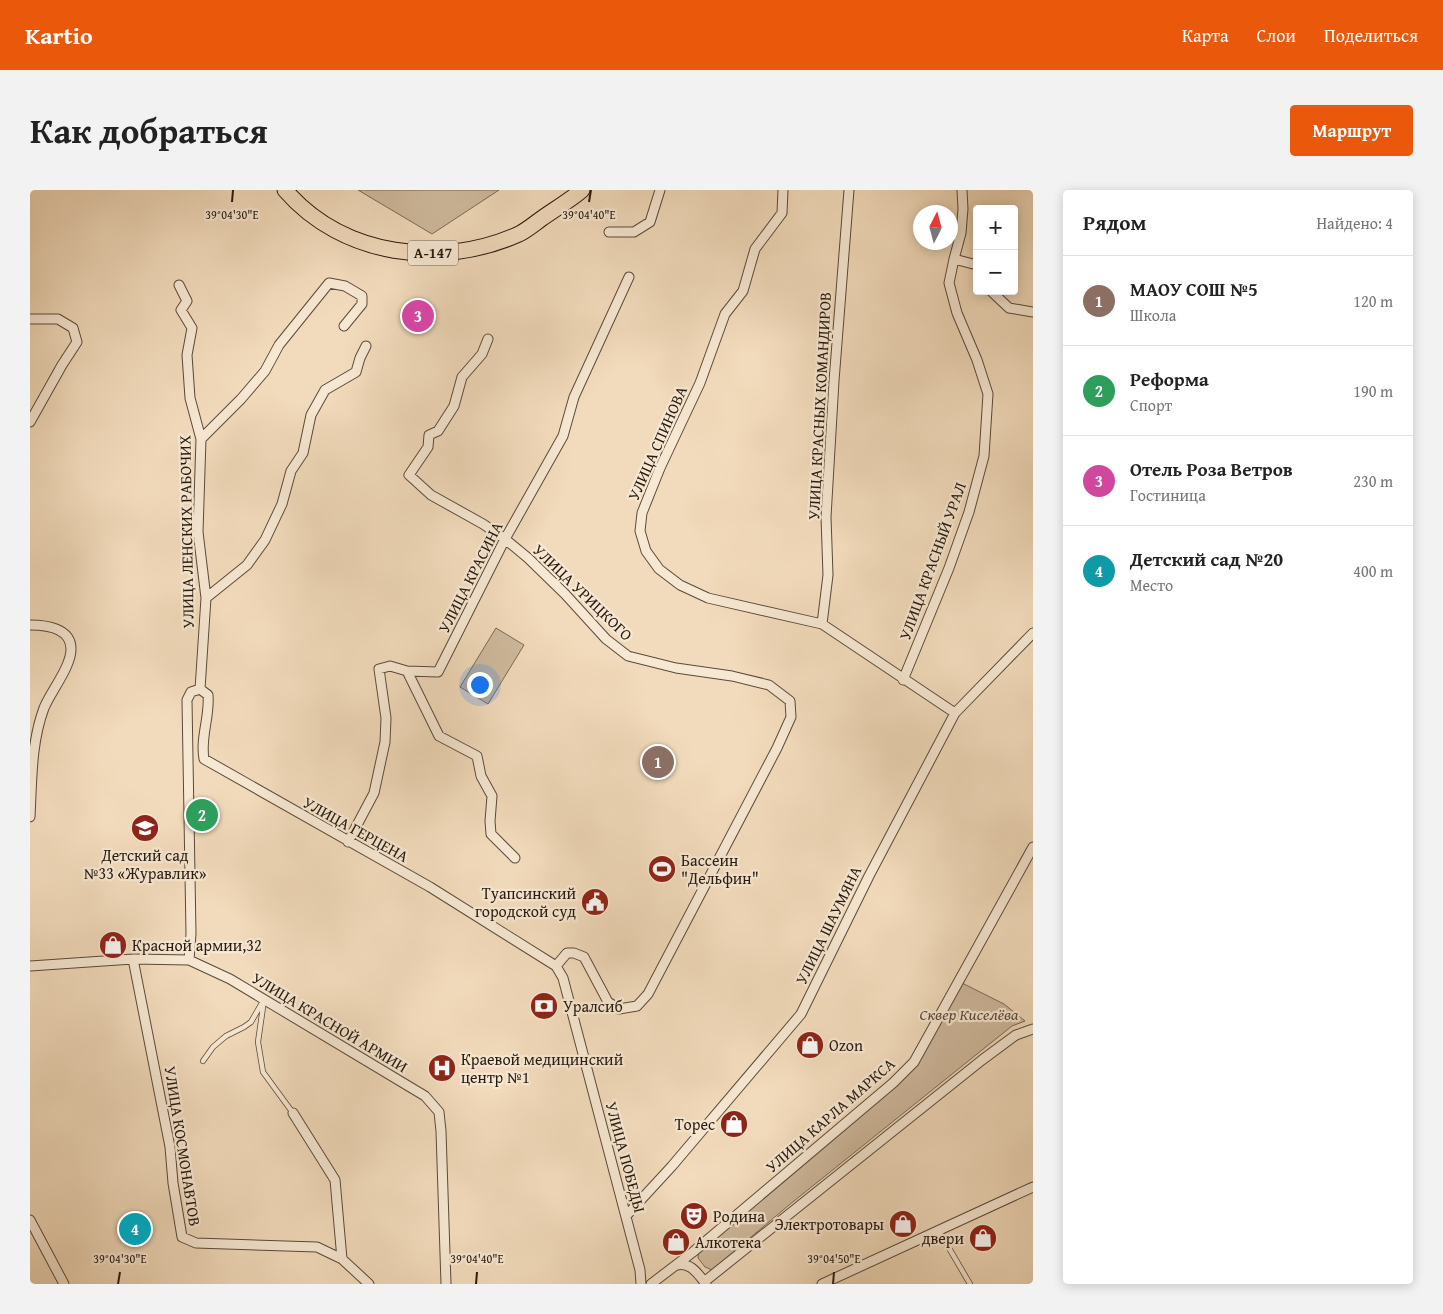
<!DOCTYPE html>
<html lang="ru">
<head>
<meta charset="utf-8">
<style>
	:root { --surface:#fff; --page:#f2f2f2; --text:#222; --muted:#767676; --line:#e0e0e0; --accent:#ea580c }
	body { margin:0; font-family:"Gentium Book Plus",serif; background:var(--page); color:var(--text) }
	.controls { position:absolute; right:15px; top:15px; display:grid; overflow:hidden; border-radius:5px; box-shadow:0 2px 12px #0003 }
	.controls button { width:45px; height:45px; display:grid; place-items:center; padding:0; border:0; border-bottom:1px solid var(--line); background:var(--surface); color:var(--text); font:25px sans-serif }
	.compass { position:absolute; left:883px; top:15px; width:45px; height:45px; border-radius:50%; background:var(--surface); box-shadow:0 2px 12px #0003; rotate:6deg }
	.you { position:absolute; left:449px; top:494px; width:18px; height:18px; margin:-12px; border:4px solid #fff; border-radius:50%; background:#1a73e8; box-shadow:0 0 0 8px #1a73e833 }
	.badge { display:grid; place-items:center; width:32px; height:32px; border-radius:50%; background:var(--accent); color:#fff; font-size:16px; font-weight:700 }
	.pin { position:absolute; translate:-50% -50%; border:2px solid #fff; box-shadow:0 1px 5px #0006 }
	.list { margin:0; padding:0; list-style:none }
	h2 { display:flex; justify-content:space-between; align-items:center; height:65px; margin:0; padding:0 20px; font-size:21px }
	h2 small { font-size:16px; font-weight:400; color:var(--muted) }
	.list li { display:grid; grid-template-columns:32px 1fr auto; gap:15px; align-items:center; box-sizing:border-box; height:90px; padding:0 20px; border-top:1px solid var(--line) }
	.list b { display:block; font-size:19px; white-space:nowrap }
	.list p { margin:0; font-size:16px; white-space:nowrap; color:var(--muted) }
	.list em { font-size:16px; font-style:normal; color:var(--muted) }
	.map { position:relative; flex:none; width:1003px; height:1094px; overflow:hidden; border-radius:5px }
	header { display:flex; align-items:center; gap:30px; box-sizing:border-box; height:70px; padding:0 25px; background:var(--accent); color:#fff }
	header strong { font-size:24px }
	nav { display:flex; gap:28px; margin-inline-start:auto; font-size:18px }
	.intro { display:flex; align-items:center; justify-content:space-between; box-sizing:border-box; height:120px; padding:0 30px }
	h1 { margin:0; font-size:35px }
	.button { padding:12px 22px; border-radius:5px; background:var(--accent); color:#fff; font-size:18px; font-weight:700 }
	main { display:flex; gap:30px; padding:0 30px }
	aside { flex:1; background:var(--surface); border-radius:5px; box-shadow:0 2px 12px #0003 }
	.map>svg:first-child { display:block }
	.green { fill:#cfba9e; stroke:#7b6a56 }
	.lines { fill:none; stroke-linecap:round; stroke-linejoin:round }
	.lane-casing { stroke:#5a4a3a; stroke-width:6 }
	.street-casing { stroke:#5a4a3a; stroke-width:11 }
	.highway-casing { stroke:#27190e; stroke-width:17 }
	.lane { stroke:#f7e8d3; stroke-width:4.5 }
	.street { stroke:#f7e8d3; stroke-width:9 }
	.highway { stroke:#f2dbbc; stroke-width:15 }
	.ticks { fill:none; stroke:#27190e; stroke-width:2 }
	.labels { text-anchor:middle; stroke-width:4.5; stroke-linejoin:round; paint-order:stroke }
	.shield { fill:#f7e8d3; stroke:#655749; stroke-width:1 }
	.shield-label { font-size:15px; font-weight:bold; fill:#27190e }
	.street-label { font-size:16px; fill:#27190e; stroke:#f7e8d3 }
	.poi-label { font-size:16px; fill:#27190e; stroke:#f7e8d3; text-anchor:start }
	.park-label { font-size:16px; font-style:italic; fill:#594939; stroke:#f7e8d3 }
	.ticks-label { font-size:12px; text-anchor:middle; fill:#27190e; stroke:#f7e8d3; stroke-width:4.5; stroke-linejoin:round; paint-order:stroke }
</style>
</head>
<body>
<header>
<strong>Kartio</strong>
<nav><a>Карта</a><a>Слои</a><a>Поделиться</a></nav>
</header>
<div class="intro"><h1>Как добраться</h1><a class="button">Маршрут</a></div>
<main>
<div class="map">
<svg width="1003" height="1094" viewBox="0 0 1003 1094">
	<rect width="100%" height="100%" fill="#f2dbbc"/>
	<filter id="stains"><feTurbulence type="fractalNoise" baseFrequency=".004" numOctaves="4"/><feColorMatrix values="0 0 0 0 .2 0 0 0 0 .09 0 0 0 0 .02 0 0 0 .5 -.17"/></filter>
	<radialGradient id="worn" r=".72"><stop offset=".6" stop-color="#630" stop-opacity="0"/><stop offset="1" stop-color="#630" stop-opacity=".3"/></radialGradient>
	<path class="green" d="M328,0H469L402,44Z
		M466,438L494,455L458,514L430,497Z
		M930,792L974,814L995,831L982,836L957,856L759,1015L682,1080L675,1077L668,1068L669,1060L875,884Z"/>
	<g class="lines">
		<defs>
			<path id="lane" d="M234,810L228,852L233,882L263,923
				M173,871L183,857L196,846L214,837L221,832L232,813
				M909,1041L940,1094"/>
			<path id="street" d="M753,0L752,23L725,59L713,101L695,124L670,193L630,278L612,323L610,341L616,361L629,379L650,395L678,408L792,434L925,523
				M579,42H604L620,32L630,0
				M924,69L947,75
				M149,95L157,111L151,120L162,138L157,165L160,208L171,249L168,342L176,408L170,499L161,502L157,510L161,744L159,770
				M961,101L979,118L1003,122
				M0,129H28L43,138L47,152L32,175L0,232
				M458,149L452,164L432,187L424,216L408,241L399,245L398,257L379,285L401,305L453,334L475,349L498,368L535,404L576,449L598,466L646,478L702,486L739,495L760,511L761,527L747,558L618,804L607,816L589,819L578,812L554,767L544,763H537L526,776
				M171,249L211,209L235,181L249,155L299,93L315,96L332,106V114L314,136
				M176,408L217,375L235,350L252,314L261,281L273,263L281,225L295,200L326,182L330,168L336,156
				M792,434L798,385L796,327L804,191L819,0
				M0,435C16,435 41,438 41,459C41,477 21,501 14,518C1,553 2,590 0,627
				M377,481L409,546L447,566L451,586L462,606L460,631L461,644L485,668
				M873,490L919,378L939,322L954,266L958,204L947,170L927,123L919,93L924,69L931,43L933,19L932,0
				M170,499L178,505C180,527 170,547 174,569L400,697L526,776L533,788L610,1080L611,1094
				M318,652L344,603L355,552L356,528L349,479L360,476L377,481L408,482L475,349L533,246L544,207L599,87
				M103,769L140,957L143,993L152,1047L166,1053L287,1057L312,1069
				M0,776L103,769L159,770L200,789L395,906L409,922L411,941L416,1094
				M263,923L305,990L312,1069L339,1094
				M596,1026L642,976L771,824L839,686L925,523L1003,443
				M0,1030L34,1094
				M647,1075C661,1072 668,1084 676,1094
				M674,1092L952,870L986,845L1003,839
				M621,1094L663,1062L863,893L884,872L1003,657
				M792,1094L1003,997"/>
			<path id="highway" d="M255,0C313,67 411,79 489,44C497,40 504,34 511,29C525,19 539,11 552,0"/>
		</defs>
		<use href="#lane" class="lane-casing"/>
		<use href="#street" class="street-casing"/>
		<use href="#highway" class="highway-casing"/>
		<use href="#lane" class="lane"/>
		<use href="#street" class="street"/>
		<use href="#highway" class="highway"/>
	</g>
	<path class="ticks" d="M202,12L203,0M559,12L561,0M88,1094L90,1082M446,1094L447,1082M803,1094L804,1082"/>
	<defs>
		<symbol id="school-disc" viewBox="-11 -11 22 22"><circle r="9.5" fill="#8f2418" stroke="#f7e8d3"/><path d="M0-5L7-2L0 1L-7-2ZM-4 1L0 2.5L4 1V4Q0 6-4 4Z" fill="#fff"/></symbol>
		<symbol id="stadium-disc" viewBox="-11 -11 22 22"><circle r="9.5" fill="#8f2418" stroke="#f7e8d3"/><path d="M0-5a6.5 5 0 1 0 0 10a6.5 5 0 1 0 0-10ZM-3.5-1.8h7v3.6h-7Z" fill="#fff"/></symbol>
		<symbol id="civic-disc" viewBox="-11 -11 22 22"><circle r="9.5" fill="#8f2418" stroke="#f7e8d3"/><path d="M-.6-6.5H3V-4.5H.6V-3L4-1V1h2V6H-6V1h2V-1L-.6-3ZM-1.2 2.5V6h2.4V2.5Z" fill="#fff"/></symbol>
		<symbol id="shop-disc" viewBox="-11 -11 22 22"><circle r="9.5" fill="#8f2418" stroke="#f7e8d3"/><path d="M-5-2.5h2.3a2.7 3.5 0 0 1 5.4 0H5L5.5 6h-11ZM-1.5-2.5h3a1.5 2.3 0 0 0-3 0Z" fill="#fff"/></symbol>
		<symbol id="bank-disc" viewBox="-11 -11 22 22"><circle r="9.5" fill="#8f2418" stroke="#f7e8d3"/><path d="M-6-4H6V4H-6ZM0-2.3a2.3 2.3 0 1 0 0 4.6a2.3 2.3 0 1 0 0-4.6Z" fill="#fff"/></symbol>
		<symbol id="hospital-disc" viewBox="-11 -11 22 22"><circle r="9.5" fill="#8f2418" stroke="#f7e8d3"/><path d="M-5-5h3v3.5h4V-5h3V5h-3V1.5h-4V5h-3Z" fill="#fff"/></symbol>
		<symbol id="theatre-disc" viewBox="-11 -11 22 22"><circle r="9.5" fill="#8f2418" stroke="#f7e8d3"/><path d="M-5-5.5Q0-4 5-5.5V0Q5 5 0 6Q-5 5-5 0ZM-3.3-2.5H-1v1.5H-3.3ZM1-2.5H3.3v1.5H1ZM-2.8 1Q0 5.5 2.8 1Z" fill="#fff"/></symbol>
	</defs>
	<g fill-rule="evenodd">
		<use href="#school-disc" x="99" y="622" width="32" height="32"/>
		<use href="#stadium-disc" x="616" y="663" width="32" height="32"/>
		<use href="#civic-disc" x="549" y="696" width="32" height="32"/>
		<use href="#shop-disc" x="67" y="739" width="32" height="32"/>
		<use href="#bank-disc" x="498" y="800" width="32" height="32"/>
		<use href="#shop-disc" x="764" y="839" width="32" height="32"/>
		<use href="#hospital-disc" x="396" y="862" width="32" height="32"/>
		<use href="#shop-disc" x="688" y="918" width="32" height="32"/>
		<use href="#theatre-disc" x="648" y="1010" width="32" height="32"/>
		<use href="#shop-disc" x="857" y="1018" width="32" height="32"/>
		<use href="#shop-disc" x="937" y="1032" width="32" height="32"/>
		<use href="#shop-disc" x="630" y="1036" width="32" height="32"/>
	</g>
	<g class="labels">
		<rect class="shield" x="378" y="50.5" width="50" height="25" rx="4"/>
		<g class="shield-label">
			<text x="403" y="68">А-147</text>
		</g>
		<g class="street-label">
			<text transform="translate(789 216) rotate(-87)" y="6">УЛИЦА КРАСНЫХ КОМАНДИРОВ</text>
			<text transform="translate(627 253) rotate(-66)" y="6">УЛИЦА СПИНОВА</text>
			<text transform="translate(156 342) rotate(-91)" y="6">УЛИЦА ЛЕНСКИХ РАБОЧИХ</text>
			<text transform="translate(902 371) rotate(-70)" y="6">УЛИЦА КРАСНЫЙ УРАЛ</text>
			<text transform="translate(440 387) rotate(-63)" y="6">УЛИЦА КРАСИНА</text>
			<text transform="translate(553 402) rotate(44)" y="6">УЛИЦА УРИЦКОГО</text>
			<text transform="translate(326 639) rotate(29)" y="6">УЛИЦА ГЕРЦЕНА</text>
			<text transform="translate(798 735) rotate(-64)" y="6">УЛИЦА ШАУМЯНА</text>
			<text transform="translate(300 832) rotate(31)" y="6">УЛИЦА КРАСНОЙ АРМИИ</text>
			<text transform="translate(800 925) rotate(-41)" y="6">УЛИЦА КАРЛА МАРКСА</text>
			<text transform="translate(153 956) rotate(81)" y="6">УЛИЦА КОСМОНАВТОВ</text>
			<text transform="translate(596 967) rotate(75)" y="6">УЛИЦА ПОБЕДЫ</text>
		</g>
		<g class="poi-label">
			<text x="115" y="671" text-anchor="middle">Детский сад<tspan x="115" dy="18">№33 «Журавлик»</tspan></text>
			<text x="651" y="676">Бассеин<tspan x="651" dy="18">"Дельфин"</tspan></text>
			<text x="546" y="709" text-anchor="end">Туапсинский<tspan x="546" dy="18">городской суд</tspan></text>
			<text x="102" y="761">Красной армии,32</text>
			<text x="533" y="822">Уралсиб</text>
			<text x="799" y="861">Ozon</text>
			<text x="431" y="875">Краевой медицинский<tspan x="431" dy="18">центр №1</tspan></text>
			<text x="685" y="940" text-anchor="end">Торес</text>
			<text x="683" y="1032">Родина</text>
			<text x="854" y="1040" text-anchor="end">Электротовары</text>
			<text x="934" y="1054" text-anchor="end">двери</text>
			<text x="665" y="1058">Алкотека</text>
		</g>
		<g class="park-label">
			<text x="939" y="830">Сквер Киселёва</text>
		</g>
	</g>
	<g class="ticks-label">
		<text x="202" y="29">39°04'30"E</text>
		<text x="559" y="29">39°04'40"E</text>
		<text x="90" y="1073">39°04'30"E</text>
		<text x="447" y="1073">39°04'40"E</text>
		<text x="804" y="1073">39°04'50"E</text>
	</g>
	<rect width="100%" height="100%" filter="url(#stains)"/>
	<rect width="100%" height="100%" fill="url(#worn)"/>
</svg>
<div class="controls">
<button>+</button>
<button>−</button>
</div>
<svg class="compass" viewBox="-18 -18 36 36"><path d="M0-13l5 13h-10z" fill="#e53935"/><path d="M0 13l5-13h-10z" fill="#767676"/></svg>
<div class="you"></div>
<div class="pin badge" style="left:628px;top:572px;background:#8d6e63">1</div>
<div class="pin badge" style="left:172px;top:625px;background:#2e9e5b">2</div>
<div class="pin badge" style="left:388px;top:126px;background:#d1479c">3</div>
<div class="pin badge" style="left:105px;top:1039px;background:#0f9aa8">4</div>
</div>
<aside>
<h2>Рядом<small>Найдено: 4</small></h2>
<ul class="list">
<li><span class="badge" style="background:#8d6e63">1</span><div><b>МАОУ СОШ №5</b><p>Школа</p></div><em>120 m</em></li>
<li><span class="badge" style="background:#2e9e5b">2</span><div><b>Реформа</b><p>Спорт</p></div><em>190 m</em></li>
<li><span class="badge" style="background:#d1479c">3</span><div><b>Отель Роза Ветров</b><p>Гостиница</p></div><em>230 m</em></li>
<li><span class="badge" style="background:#0f9aa8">4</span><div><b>Детский сад №20</b><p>Место</p></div><em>400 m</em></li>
</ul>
</aside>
</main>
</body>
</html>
